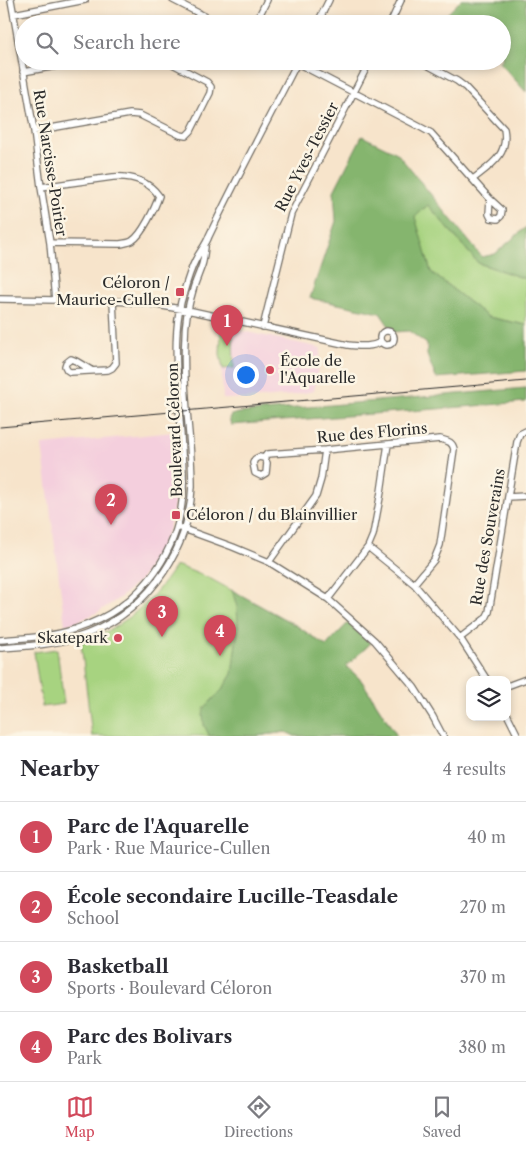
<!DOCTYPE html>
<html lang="en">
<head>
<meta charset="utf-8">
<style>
	:root { --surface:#fff; --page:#f7f7f7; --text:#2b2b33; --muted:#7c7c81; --line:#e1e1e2; --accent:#d1495b }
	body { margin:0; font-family:"Libre Caslon Text",serif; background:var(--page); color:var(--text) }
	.controls { position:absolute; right:15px; bottom:15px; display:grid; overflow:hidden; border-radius:10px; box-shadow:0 2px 8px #0003 }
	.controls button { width:45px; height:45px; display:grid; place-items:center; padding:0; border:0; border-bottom:1px solid var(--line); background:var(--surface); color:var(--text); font:25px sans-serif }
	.you { position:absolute; left:245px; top:374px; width:18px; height:18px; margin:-12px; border:4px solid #fff; border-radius:50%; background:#1a73e8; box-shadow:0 0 0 8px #1a73e833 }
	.badge { display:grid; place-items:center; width:32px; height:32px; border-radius:50%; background:var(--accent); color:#fff; font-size:16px; font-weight:700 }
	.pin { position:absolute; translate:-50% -41px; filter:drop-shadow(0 1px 2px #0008) }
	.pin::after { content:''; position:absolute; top:26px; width:18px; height:15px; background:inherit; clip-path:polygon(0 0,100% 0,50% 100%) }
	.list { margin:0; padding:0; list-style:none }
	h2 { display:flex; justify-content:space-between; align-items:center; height:65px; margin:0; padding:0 20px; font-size:21px }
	h2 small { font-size:16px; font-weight:400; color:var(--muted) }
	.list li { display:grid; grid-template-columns:32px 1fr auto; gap:15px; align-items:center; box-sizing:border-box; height:70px; padding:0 20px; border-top:1px solid var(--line) }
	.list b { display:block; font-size:19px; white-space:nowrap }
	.list p { margin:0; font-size:16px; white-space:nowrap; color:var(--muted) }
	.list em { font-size:16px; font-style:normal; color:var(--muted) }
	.icon { flex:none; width:28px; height:28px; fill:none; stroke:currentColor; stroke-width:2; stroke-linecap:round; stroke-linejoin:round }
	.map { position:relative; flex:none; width:526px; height:736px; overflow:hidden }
	.search { position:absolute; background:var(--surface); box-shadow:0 2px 8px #0003; left:15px; right:15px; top:15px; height:55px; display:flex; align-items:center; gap:12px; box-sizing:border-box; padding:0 18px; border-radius:28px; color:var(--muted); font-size:19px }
	.sheet { height:345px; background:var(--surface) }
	nav { display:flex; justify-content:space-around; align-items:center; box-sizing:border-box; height:70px; border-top:1px solid var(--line); background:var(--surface); font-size:14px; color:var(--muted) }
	nav a { display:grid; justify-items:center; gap:2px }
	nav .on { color:var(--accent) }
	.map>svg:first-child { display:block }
	.built { fill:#f4cfdd }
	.green { fill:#a7d380; stroke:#697f56 }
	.forest { fill:#85b56e; stroke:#58704c }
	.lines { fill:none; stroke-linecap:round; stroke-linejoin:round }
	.minor-casing { stroke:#726c63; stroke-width:8 }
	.minor { stroke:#fff; stroke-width:5.5 }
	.rail { stroke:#2b2b2b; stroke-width:1 }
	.poi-dot { fill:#d1495b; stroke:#fcf5e5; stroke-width:2 }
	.labels { text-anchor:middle; stroke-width:5; stroke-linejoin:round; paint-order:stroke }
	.street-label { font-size:15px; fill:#2b2b2b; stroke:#fcf5e5 }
	.poi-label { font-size:15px; fill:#2b2b2b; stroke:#fcf5e5; text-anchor:end }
</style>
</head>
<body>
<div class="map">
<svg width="526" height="736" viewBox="0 0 526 736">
	<rect width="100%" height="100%" fill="#fcf5e5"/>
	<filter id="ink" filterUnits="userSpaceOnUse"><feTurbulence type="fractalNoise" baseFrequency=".02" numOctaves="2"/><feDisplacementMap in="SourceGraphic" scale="10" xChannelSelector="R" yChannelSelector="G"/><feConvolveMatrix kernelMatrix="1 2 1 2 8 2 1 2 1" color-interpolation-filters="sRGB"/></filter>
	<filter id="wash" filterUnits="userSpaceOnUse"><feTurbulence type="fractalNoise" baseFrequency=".0096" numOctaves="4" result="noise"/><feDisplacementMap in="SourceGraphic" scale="20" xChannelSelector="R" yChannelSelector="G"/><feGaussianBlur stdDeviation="1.12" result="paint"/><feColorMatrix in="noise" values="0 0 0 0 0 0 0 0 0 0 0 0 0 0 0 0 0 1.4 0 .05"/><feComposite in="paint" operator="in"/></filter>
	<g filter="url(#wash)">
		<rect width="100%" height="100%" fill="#f7e4cb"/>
		<path class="built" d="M224,327L321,348L314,391L294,395L261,398L223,399L220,328Z
			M174,432L176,479V498L168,531L159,551L141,579L121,597L98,612L77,622L65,625L42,445Z"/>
		<path class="green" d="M428,205L478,263L526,279V325L488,317L431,272L414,217Z
			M221,330L233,337L234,368L223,369L220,354Z
			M176,565L209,578L297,626L326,646L348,623L371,643L346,666L361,680L397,736H295L286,732L257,736H92L81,643C90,639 98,636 106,632C136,616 159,592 176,565Z
			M57,649L64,704L42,707L34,652Z"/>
		<path class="forest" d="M461,0H526V92L498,61H502V24H441L439,22Z
			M362,136L397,153L482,257L495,254L526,227V279L478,263L428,205L415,217L431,272L488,317L526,325V371L436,378L427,355V344L409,331L393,332L380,313L310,298L336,221L334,191Z
			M526,388V402L231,425L229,418L231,415L239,413Z
			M232,590L297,626L326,646L348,623L371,643L346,666L361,680L397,736H295L286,732L257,736H210L209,735L204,725L203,714L205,707L222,690L232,674L238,626L237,607Z"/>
	</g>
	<g filter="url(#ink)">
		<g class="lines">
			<defs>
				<path id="minor" d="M11,0L34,131L41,187L50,243L55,300
					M173,0L220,24
					M14,14L85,0
					M194,24L199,13
					M255,24L267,0
					M317,24L329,0
					M390,24L401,0
					M293,61L422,128L431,133L490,199
					M420,61L457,81L465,87L504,129C509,155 491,165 473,179
					M23,72L84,61
					M34,131L130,114L140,115L180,135L186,136L191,131L210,93L211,87L207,82L167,61
					M41,187L113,177C131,176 149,181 159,196C155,208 142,235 132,241C129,243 124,243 120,244L50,243
					M490,199L502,210L501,216L498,219L491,218L489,214Z
					M0,299L113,301L145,303L192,311L348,345C360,346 370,348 381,342
					M263,327L291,214L370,61
					M380 338a7 7 0 1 1 14 0a7 7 0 1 1-14 0Z
					M91,370L76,361L71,359L66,363L65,366L67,370L70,372L108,370L112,368L116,363L113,301
					M259,457L264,458L267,463L266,473L261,476L255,473L253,463L255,459Z
					M264,458L267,454L325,450L440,439C447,441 452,441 454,449L440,545L434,560L414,584
					M508,497L526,496
					M181,528L233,547L269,562L328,599L375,641L414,687L433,717L443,736
					M368,547L414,584L460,638L487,680
					M269,562L316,496L321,479L325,450
					M328,599L368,547L373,535L381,492L388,444
					M460,638L486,618L489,612L517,442L520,434L526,431
					M0,640C25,638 51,637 75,629C143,608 186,546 183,475C182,443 179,412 177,380C176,354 175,328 181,302C185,288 189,272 196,259C200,251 206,245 209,236C237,177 268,120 298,61
					M0,648C25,646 51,645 75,638C142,618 189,556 192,486C192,472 191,458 190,445C187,410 183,374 185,339C185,322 188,306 193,290C195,282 199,274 202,265C204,259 204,253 205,247
					M507,686L526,679
					M507,714L518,736"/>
			</defs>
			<use href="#minor" class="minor-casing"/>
			<use href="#minor" class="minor"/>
			<path class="rail" d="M0,427L526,381"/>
		</g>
	</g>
	<g class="poi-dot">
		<rect x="175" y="287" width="10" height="10" rx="2.5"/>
		<circle cx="270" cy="370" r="5"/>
		<rect x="171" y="510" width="10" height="10" rx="2.5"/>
		<circle cx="118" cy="638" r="5"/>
	</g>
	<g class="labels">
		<g class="street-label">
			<text transform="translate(307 157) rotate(-63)" y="5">Rue Yves-Tessier</text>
			<text transform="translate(50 163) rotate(81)" y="5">Rue Narcisse-Poirier</text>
			<text transform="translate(175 430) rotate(-92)" y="5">Boulevard Céloron</text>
			<text transform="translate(372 433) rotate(-5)" y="5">Rue des Florins</text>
			<text transform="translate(488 537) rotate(-80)" y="5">Rue des Souverains</text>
		</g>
		<g class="poi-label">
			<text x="170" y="288">Céloron /<tspan x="170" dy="17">Maurice-Cullen</tspan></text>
			<text x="280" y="366" text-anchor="start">École de<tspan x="280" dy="17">l'Aquarelle</tspan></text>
			<text x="186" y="520" text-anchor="start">Céloron / du Blainvillier</text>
			<text x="108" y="643">Skatepark</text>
		</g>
	</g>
</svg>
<div class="controls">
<button><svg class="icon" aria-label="layers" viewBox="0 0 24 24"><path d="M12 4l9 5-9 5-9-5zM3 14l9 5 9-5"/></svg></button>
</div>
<div class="you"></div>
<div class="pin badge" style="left:227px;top:346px">1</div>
<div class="pin badge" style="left:111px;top:525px">2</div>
<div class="pin badge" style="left:162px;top:637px">3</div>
<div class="pin badge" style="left:220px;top:656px">4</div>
<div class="search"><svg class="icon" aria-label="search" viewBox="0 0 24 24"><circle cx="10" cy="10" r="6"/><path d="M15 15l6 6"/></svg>Search here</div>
</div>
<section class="sheet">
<h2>Nearby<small>4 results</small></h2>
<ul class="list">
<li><span class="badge">1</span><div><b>Parc de l'Aquarelle</b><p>Park · Rue Maurice-Cullen</p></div><em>40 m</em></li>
<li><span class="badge">2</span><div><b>École secondaire Lucille-Teasdale</b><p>School</p></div><em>270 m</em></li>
<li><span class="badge">3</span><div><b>Basketball</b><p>Sports · Boulevard Céloron</p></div><em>370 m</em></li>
<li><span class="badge">4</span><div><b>Parc des Bolivars</b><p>Park</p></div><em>380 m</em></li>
</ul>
</section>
<nav>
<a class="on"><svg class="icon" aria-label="map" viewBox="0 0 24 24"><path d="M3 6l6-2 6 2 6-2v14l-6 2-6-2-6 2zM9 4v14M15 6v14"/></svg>Map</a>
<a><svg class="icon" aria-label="directions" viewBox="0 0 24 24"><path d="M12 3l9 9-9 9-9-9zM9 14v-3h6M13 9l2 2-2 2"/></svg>Directions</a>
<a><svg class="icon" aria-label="saved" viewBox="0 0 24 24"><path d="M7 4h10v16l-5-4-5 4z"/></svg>Saved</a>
</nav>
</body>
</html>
